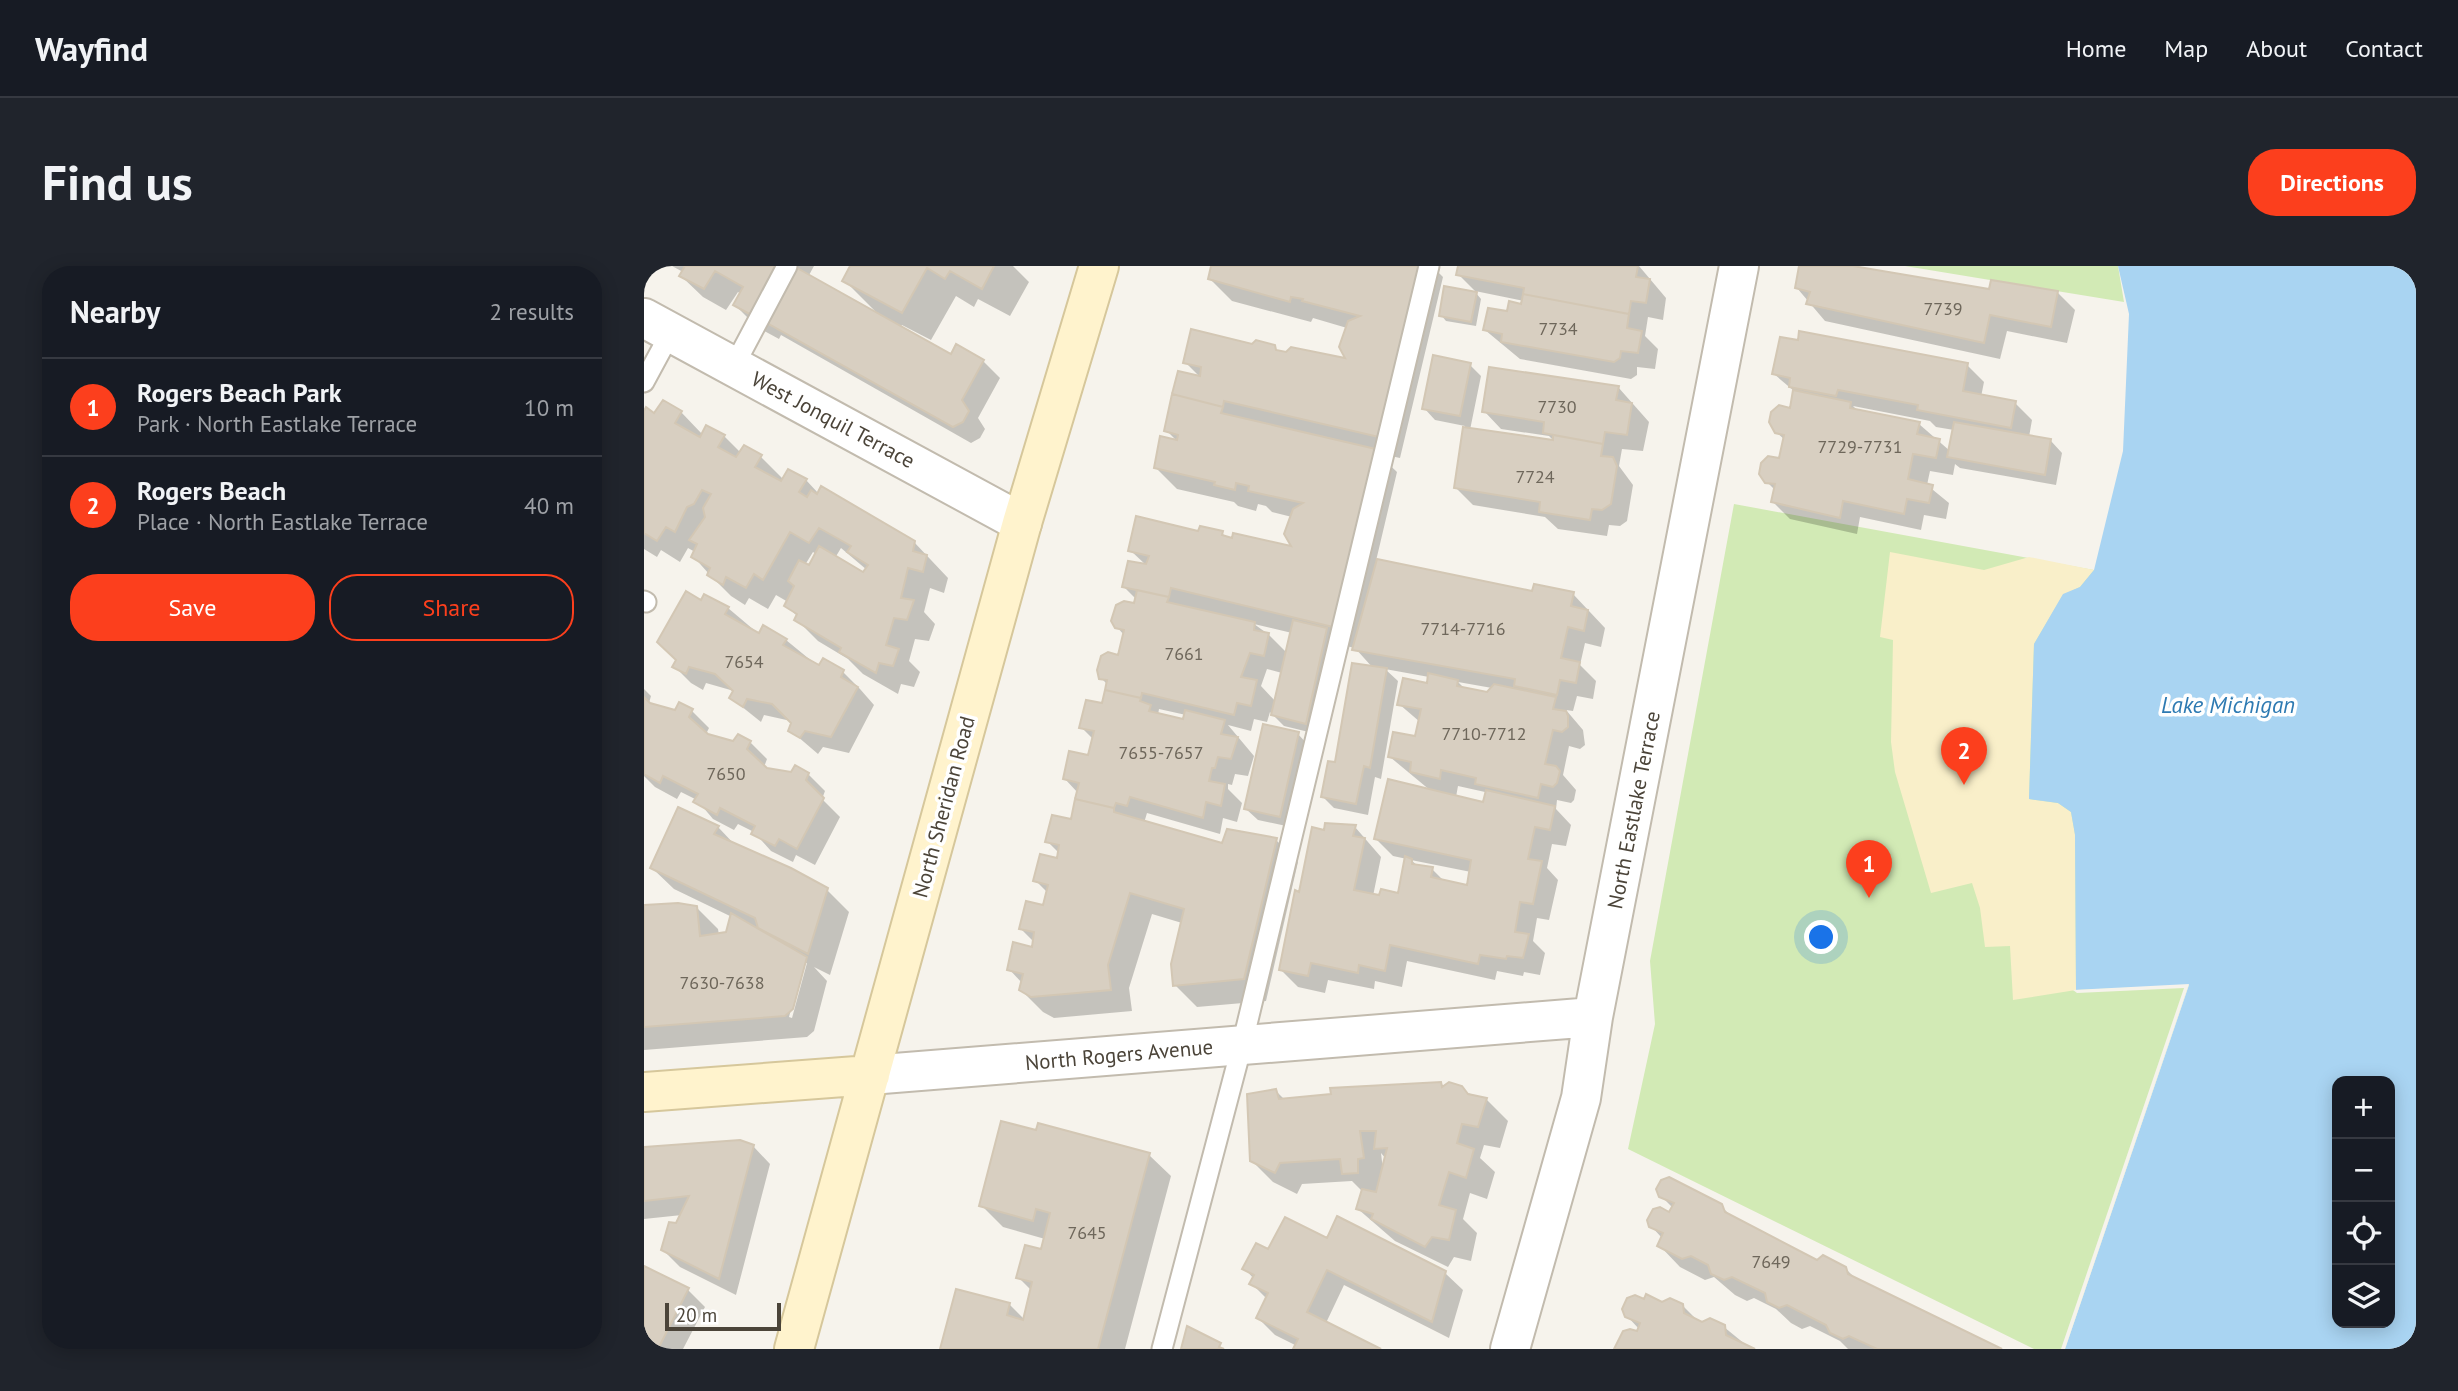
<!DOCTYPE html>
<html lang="en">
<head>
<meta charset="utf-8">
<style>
	:root { --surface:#171b24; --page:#20242c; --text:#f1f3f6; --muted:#9ea1a6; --line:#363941; --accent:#fc3f1d }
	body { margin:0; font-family:"PT Sans",sans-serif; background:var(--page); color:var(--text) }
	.controls { position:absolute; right:21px; bottom:21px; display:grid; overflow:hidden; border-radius:14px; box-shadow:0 4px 18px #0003 }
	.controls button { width:63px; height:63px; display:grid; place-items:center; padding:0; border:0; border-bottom:2px solid var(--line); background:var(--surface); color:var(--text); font:35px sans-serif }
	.scale { position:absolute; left:21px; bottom:18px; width:116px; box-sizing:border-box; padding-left:7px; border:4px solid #4b4439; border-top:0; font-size:19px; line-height:24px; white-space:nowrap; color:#4b4439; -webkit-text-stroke:5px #fff; paint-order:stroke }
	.you { position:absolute; left:1178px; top:672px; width:24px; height:24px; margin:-18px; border:5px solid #fff; border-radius:50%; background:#1a73e8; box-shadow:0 0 0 10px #1a73e833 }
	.badge { display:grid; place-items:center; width:46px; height:46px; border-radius:50%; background:var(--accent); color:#fff; font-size:23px; font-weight:700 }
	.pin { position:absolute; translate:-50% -58px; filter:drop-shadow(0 2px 4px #0008) }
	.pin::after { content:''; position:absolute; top:37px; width:24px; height:21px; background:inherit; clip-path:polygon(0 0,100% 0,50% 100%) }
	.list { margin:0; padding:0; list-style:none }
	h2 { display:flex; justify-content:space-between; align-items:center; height:91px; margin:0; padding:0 28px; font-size:30px }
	h2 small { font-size:23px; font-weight:400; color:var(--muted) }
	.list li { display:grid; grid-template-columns:46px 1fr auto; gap:21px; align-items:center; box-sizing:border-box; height:98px; padding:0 28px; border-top:2px solid var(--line) }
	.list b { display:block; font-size:26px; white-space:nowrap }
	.list p { margin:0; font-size:23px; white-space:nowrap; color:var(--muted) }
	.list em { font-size:23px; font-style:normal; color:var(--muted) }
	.actions { display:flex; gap:14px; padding:21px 28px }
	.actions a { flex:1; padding:16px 0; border:2px solid var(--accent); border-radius:28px; text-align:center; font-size:24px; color:var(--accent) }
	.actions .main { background:var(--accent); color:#fff }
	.icon { flex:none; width:38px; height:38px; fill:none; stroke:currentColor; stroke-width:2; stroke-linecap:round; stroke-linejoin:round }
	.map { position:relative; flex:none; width:1772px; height:1083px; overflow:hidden; border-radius:28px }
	header { display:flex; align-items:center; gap:42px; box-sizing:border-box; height:98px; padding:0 35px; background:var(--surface); border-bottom:2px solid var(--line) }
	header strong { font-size:33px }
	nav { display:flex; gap:38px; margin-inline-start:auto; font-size:24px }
	.intro { display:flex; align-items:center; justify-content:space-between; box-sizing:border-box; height:168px; padding:0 42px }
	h1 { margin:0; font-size:49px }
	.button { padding:18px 32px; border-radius:28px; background:var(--accent); color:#fff; font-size:24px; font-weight:700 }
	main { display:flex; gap:42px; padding:0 42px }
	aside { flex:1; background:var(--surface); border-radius:28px; box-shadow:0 4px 18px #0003 }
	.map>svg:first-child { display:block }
	.green { fill:#d2eab5 }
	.sand { fill:#f9efc9 }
	.water { fill:#a9d4f2; fill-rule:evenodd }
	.pier { fill:#f6f3ec }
	.shadow { fill:#0003; fill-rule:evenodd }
	.building { fill:#d8cfc1; stroke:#d3c7b4; stroke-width:2 }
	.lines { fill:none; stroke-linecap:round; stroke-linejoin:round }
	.lane-casing { stroke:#c2bbae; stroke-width:23 }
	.street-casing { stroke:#c2bbae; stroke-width:42 }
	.secondary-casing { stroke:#d6c79b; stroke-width:42 }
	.lane { stroke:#fff; stroke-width:19 }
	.street { stroke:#fff; stroke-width:38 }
	.secondary { stroke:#fff3cd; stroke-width:38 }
	.labels { text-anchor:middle; stroke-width:7; stroke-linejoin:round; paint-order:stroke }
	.number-label { font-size:18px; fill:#6e675b }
	.street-label { font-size:21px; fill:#4b4439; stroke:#fff }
	.water-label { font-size:23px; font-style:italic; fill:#2e7ab2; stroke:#fff }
</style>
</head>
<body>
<header>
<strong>Wayfind</strong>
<nav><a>Home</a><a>Map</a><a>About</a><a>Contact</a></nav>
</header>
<div class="intro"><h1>Find us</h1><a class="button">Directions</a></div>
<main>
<aside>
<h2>Nearby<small>2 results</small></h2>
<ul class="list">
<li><span class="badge">1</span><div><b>Rogers Beach Park</b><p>Park · North Eastlake Terrace</p></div><em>10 m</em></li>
<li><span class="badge">2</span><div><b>Rogers Beach</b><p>Place · North Eastlake Terrace</p></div><em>40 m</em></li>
</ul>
<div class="actions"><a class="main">Save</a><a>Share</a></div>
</aside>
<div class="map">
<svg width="1772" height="1083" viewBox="0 0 1772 1083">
	<rect width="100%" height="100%" fill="#f6f3ec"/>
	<path class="green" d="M1261,0H1474L1480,36Z
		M1090,238L1450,304L1545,718L1421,1083H1390L984,883L1011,758L1006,695Z"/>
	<path class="sand" d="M1246,286L1340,304L1385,291L1450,304L1436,321L1419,329L1390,378L1385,533L1414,537L1427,546L1431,568L1432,724L1369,734L1366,680L1341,681L1336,642L1328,617L1287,627L1251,506L1247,476L1249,374L1236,371Z"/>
	<path class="water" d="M1474,0H1772V1083H1421L1545,719L1432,724L1431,569L1427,546L1414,537L1385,533L1390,378L1419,328L1436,321L1450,304L1479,185L1485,48ZM1693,815H1746V1057H1693Z"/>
	<path class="pier" d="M1545,718L1421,1083H1417L1540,722L1433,727L1429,724Z"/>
	<path class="shadow" d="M28,0H170L164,11L234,48L200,14L208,0H369L385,16L366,50L334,33L330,41L312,30L287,74L258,59L256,62L308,91L339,95L356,112L334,152L341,163L336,172L327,177L137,69L135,73L113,61L91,39L97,28L94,26L82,44L59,31L37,10L39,6Z
		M569,0H788L799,11L756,192L733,187L753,206L732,295L889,327L929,328L961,362L957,381L941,377L936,399L952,415L949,433L933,430L929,445L922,444L939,464L941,479L936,483L925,480L919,509L932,524L930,534L927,537L913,534L912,543L927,559L922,580L908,578L903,602L914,614L905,654L893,652L889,675L901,687L896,709L880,706L879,710L853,705L851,714L763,695L758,721L731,715L730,723L684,714L681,727L654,721L636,703L656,628L682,566L711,561L737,591L729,630L755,629L763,593L749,590L732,573L787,525L746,491L773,472L776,456L755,438L784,419L785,411L741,403L754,415L737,513L731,511L724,549L690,542L679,531L729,402L711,382L693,378L673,468L640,460L626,446L623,456L610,453L607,465L584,459L610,490L604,510L591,508L588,519L584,518V523L598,537L593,556L579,552L576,568L503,547L500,557L580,579L632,574L654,596L622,735L553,741L531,719L538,657L508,648L485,722L488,745L410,752L399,746L377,724L378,717L365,703L389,683L390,676L377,663L400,641L404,627L391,614L414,594L415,587L403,575L428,555L434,527L421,513L445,491L450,474L437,461L460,439L464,419L457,412L476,391L480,369L473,361L491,339L493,334L480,321L503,300L486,284L556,267H578L584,273L650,283L648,251L628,246L622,240L614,238L612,245L594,240L590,236L533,223L511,201L534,176L522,164L557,112L541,96L609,80L630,81L636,87L704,94L703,62L669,52L667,56L588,35L566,13ZM610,358L648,367L643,387L624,368ZM623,403L638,407L632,436L617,420ZM814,416L848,422L843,428L822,424ZM515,443L542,449L541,455L514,449ZM814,520L841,526V538L812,531ZM767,594L827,606L824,621L801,616L788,603L774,600Z
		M815,0H995L1022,32L1019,54L1004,51L1001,70L1014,83L1011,103L993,101V109L987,113L876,93L841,64L879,41L880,35L831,25L814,8Z
		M1157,0H1214L1217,3L1347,25L1414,27L1431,44L1423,77L1363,65L1356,93L1181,55L1153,22Z
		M832,27L837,33L832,60L802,55L797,49Z
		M826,99L837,110L826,164L911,176L905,170L857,163L840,145L974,121L1005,156L999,185L978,183L975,200L989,219L983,255L976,260L965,259L963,270L914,263L901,251L829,239L812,222L821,160L791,154L780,142Z
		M1323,99L1340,116L1337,131L1371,137L1388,154L1385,171L1407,175L1418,187L1412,219L1316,202L1311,198L1309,209L1286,205L1283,219L1305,237L1302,253L1280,249L1277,264L1216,251L1213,268L1146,253L1129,236L1132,225L1123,216L1137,194L1141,174L1132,166L1147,144L1150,125L1130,108ZM1209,140L1286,155L1292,161L1310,164L1306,185L1275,158L1215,146Z
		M37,146L59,169L63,161L80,170L97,187L101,181L117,191L140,214H162L175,228L270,276L304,312L300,327L286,322L280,346L291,358L285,375L271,373L265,395L276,406L270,421L257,418L254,428L219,408L204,393L174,375L152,353L154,351L142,339L144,336L132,329L124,343L105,332L101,339L87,330L65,308L49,290L51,286L44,282L36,296L17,284L13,291L0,283V149ZM197,282L223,304L220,308L191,292ZM169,286L172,288L165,302L161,299Z
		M58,336L84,342L116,369L142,374L175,401L199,406L216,423L230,439L205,487L179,481L174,488L146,464L149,457L147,455L120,449L117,456L87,432L90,425L62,417L59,424L47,417L30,400Z
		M0,423L7,430L5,437L32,446L36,438L48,445L65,462L61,470L90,476H106L123,493L120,501L123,503L164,508L181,525L178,533L196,551L171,599L152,589L149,596L127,585L110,566L94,558L90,564L69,553L53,534L37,526L33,533L11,521L0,510Z
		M654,468L665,480L647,561L614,554L602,543Z
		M74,561L92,580L183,624L205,646L186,709L170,701L183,715L170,765L163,771L0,784V641H52L74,663L75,669L83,668L88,651L30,623L8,602ZM159,697H163L148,752L145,751Z
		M796,818L842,833L864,855L856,882L840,879L836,892L851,906L843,933L826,927L819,953L833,967L827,995L810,991L804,1001L751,975L714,943L719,926L708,915L658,918L653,928L629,916L607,894L632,825L641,834ZM737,887L742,893L739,904Z
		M109,880L126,898L92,1029L36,1001L19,984L38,949L0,953V883Z
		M505,889L527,910L481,1083H298L366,1039L381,1054L388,1025L374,1011L398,985L401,973L359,961L337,939Z
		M1017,930L1077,940L1090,953L1173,996L1201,1002L1214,1015L1354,1083H1204L1196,1075L1166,1060L1158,1063L1147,1057L1132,1043L1110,1032L1103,1035L1091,1029L1070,1011L1061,1014L1036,1001L1015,979L1018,972L1007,960L1026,948L1029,942Z
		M684,974L801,1007L819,1024L805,1072L700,1019L682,1057L733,1083H651L653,1080L631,1069L614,1052L623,1033L608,1018L610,1013L601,1003L625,986Z
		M0,1002L44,1024L61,1041L39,1083H0Z
		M1018,1037L1038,1039L1054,1055L1080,1061L1107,1083H972L995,1063L983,1050Z"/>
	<path class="building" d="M41,0H137L113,52L89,39L99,21L71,5L60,23L35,10Z
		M206,0H350L338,23L306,5L301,13L283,2L258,47L198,15Z
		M567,0H775L735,171L580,135L579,141L528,128L534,105L556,110L557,101L539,97L547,63L608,78L612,74L631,79L632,84L642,86L647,81L701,92L695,81L704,55L716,50L658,35L659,33L647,31L646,36L564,13Z
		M814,0H994L992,11L1006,13L1002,37L987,35L985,48L879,28L880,22L812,9Z
		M1155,0H1209L1345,23L1347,14L1414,25L1407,61L1346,49L1340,77L1162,38L1166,26L1151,22Z
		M153,2L307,88L312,78L340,94L318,134L325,145L319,156L309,161L123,57Z
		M800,20L833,26L827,56L795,50Z
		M879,28L985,48L983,62L998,65L994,87L977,85L976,92L970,96L857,76L858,68L839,64L844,42L863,45L865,35L877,38Z
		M1155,65L1324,97L1319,125L1372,135L1367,162L1273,144L1274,139L1194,124L1192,130L1145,121L1146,112L1128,108L1136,71L1154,74Z
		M789,89L827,97L816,150L778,143Z
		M845,101L975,120L972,134L988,137L983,169L961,166L959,178L899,167L900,156L838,146Z
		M1149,124L1207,136L1206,142L1276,156L1273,168L1296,173L1292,192L1269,188L1264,213L1289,219L1285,237L1263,233L1260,248L1199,235L1196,252L1127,236L1131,218L1121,217L1115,208L1117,197L1124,190L1135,192L1140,169L1131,167L1125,156L1127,146L1135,139L1146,142Z
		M528,128L579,141L577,147L732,183L689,361L527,322L525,331L478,321L484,295L502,298L505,290L484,285L492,250L554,265L556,260L579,265L578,269L588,272L589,267L647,280L640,268L649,243L659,237L604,225L605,220L592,217L591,224L570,219L571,216L510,202L516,170L533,174L534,169L520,165Z
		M19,134L38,145L31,157L56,171L62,159L81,169L74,181L92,191L100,179L118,189L111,201L137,215L144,203L163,213L155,226L163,231L167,224L173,228L177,220L271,275L269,285L283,289L279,306L264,302L257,332L270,334L263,354L250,352L242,379L255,383L249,400L235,397L232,407L195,386L197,382L150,354L153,348L140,340L150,320L144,315L155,294L165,299L175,280L219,306L224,299L203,286L207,280L175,262L165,277L146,266L119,314L110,308L102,322L82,311L79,319L63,309L66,302L47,291L53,278L45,274L61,251L59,242L67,228L58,224L50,238L43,241L31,266L22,261L13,275L0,267V145L2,141L10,147Z
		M1310,156L1407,173L1401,209L1303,191Z
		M819,161L909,174V169L959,178L957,190L969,191L973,200L967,238L958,244L948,243L946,254L895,246L896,236L810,222Z
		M733,293L888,325L890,318L930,326L927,340L944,344L940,365L924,361L917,392L936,396L932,417L916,414L913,429L870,420L871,413L708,384Z
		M493,324L525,331L523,336L611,356L610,364L625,367L620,390L606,387L597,411L613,414L607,440L593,437L590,449L498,427L497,432L461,424L463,414L455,413L453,404L457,390L464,386L474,389L480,364L471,362L467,355L472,339L480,335L490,337Z
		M42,325L57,334L60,328L85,341L81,348L115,367L119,359L143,373L139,379L175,399L179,392L200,404L197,411L214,421L187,471L161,465L156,472L144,465L147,457L128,438L103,433L99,441L85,432L89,425L71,408L45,401L42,408L28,401L32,394L13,376Z
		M649,354L683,362L662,458L627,449Z
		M708,397L743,402L726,502L720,500L712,538L677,531L684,495L691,496Z
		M784,407L814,414L813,420L843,426L850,418L912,431L909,443L922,445L924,450V461L918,466L909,464L901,498L912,500L916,505L913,517L909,521L897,518L894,532L831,518L832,512L797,504L796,513L766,506L767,496L744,491L749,466L771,470L777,443L753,439L759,412L783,417Z
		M461,424L497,432L496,435L507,439L505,445L539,453L541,444L581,454L577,468L594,471L587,493L574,491L571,502H568L565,515L581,518L577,540L562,536L559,552L486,531L483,540L472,537L470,542L431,533L435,517L419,513L425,485L444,489L450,465L435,462L442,434L458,437Z
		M0,431L6,437L31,444L35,436L49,443L45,451L64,468L89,475L94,468L107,475L103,483L123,502L147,506L151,499L165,507L162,514L180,532L153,583L135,573L131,580L107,568L111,560L76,542L73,549L49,536L54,528L19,510L16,517L0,508Z
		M619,458L655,466L636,551L600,543Z
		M744,513L839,536L842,524L911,540L906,564L891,561L884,593L898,595L889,638L876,636L871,666L885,668L879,692L863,690L862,693L836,689L834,698L746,679L741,705L715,699L714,707L667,697L664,710L635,704L651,624L655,626L668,561L680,564L681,557L712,559L709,570L721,572L710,624L735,629L737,623L754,627L761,590L768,593V598L789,601L787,611L823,619L827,594L730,573Z
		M431,533L470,542V546L578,577L583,563L633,572L600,713L529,720L527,698L540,643L486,627L464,699L467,724L387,731L375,724L379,708L363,704L369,676L388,681L390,666L375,663L382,635L399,639L404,619L389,615L396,588L413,592L415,579L401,576L408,549L427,553Z
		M34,541L75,560L70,568L147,602L184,622L164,688L114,662L111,652L6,602Z
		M34,637L53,640L56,670L82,666L87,647L163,691L149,743L141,750L0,761V639Z
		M797,816L798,821L805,816L818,820L824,828L843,832L834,861L818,858L813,877L830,883L822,912L805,906L795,939L812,944L805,974L788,971L781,981L727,953L729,948L712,943L718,923L732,926L743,882L730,883L732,865H716L720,892L714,893V907L698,908L696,893L636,897L631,907L606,895L603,828L632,823L635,833L687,828L686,822Z
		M357,855L392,864L394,857L506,887L454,1083H296L312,1023L366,1037L363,1049L379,1054L388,1016L372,1012L381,979L397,983L406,947L392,943L389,955L335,940Z
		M96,874L110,879L75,1013L17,984L25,956L32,957L45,930L0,935V881Z
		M1025,911L1078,938L1081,946L1173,994L1179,989L1202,1001L1204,1008L1358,1083H1233L1205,1070L1199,1073L1186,1067L1182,1059L1143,1039L1135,1042L1123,1036L1121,1027L1088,1011L1080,1014L1067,1008L1064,999L1047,990L1038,993L1013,980L1019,967L1005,961L1003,954L1009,943L1016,941L1025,946L1030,937L1015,931L1012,923L1017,914Z
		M693,950L802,1005L788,1056L683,1004L663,1046L737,1083H649L654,1073L612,1052L624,1027L605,1018L610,1009L598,1003L612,977L624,983L641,951L683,972Z
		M0,1000L45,1022L14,1083H0Z
		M1002,1028L1018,1036L1026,1032L1039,1038L1040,1047L1058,1056L1066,1052L1081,1059L1082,1069L1111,1083H970L979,1065L986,1063L993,1065L996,1057L981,1051L978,1043L983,1032L991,1029L1000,1033Z
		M543,1060L577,1077L575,1081L580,1083H537Z"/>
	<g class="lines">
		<defs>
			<path id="lane" d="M90,100L143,0
				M0,116L27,66
				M0,335L2,336
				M518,1083L598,779L785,0"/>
			<path id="street" d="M0,52L378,257
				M226,809L949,751
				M866,1083L937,832L949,751L1095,0"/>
			<path id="secondary" d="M0,826L226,809
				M150,1083L378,257L455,0"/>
		</defs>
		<use href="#lane" class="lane-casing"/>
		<use href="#street" class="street-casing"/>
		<use href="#secondary" class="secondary-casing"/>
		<use href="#lane" class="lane"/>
		<use href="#street" class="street"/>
		<use href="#secondary" class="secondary"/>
	</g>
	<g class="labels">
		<g class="number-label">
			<text x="1299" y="49">7739</text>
			<text x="914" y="69">7734</text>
			<text x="913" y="147">7730</text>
			<text x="1216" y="187">7729-7731</text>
			<text x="891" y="217">7724</text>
			<text x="819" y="369">7714-7716</text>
			<text x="540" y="394">7661</text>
			<text x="100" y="402">7654</text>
			<text x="840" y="474">7710-7712</text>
			<text x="517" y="493">7655-7657</text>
			<text x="82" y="514">7650</text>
			<text x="78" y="723">7630-7638</text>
			<text x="443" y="973">7645</text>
			<text x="1127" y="1002">7649</text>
		</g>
		<g class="street-label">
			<text transform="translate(189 154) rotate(28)" y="7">West Jonquil Terrace</text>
			<text transform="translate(300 541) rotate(-75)" y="7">North Sheridan Road</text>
			<text transform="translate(990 544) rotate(-79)" y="7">North Eastlake Terrace</text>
			<text transform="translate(475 789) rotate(-5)" y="7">North Rogers Avenue</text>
		</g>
		<g class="water-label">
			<text x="1584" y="447">Lake Michigan</text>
		</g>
	</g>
</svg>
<div class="controls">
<button>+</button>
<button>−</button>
<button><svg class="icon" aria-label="locate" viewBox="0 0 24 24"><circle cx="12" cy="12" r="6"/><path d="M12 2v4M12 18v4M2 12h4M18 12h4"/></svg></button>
<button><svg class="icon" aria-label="layers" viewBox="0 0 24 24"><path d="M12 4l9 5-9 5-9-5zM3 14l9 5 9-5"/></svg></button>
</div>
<div class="scale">20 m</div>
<div class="you"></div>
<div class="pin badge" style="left:1225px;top:632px">1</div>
<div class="pin badge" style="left:1320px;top:519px">2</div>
</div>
</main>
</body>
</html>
